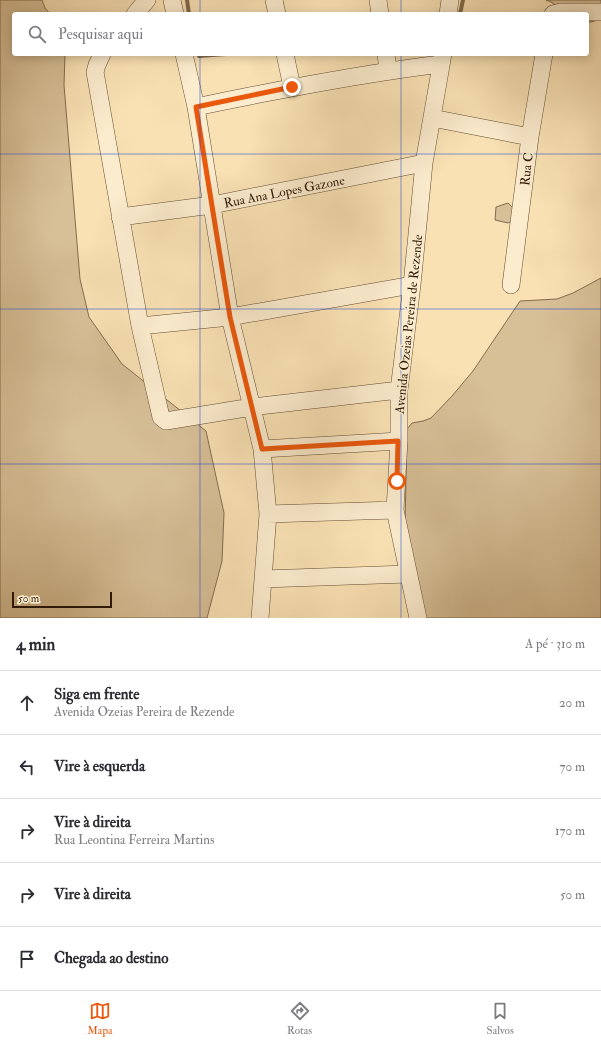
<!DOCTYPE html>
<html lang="pt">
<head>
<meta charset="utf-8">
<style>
	:root { --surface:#fff; --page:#f7f7f7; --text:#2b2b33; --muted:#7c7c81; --line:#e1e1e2; --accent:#ea580c }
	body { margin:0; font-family:"IM FELL Double Pica",serif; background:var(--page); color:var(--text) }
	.scale { position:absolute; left:12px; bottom:10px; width:100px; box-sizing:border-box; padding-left:4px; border:2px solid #311b08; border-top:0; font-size:11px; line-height:14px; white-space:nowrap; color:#311b08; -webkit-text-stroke:3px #fbecce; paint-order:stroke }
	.stop { position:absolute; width:12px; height:12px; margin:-9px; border:3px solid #ea580c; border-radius:50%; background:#fff }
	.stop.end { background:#ea580c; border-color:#fff; box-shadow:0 1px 4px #0008 }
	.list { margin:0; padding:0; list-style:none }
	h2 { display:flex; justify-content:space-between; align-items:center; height:52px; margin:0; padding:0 16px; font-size:17px }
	h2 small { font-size:13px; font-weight:400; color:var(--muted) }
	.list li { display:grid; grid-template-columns:26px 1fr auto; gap:12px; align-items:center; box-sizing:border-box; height:64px; padding:0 16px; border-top:1px solid var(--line) }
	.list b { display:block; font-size:15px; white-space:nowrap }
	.list p { margin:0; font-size:13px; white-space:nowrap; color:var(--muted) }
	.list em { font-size:13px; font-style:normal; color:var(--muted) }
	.icon { flex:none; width:22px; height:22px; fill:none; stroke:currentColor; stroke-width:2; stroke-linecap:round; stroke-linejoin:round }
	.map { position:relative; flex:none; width:601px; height:618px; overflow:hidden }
	.search { position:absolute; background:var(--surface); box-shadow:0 2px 10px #0003; left:12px; right:12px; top:12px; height:44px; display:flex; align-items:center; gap:10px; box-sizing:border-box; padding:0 14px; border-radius:4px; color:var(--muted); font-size:15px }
	.sheet { height:372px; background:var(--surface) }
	nav { display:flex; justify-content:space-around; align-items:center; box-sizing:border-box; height:56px; border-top:1px solid var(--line); background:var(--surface); font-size:11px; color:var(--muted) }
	nav a { display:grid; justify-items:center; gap:2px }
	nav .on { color:var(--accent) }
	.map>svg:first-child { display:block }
	.green { fill:#d7bf97; stroke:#846d50 }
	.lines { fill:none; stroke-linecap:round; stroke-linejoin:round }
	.stream { stroke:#806a4c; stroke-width:4 }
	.minor-casing { stroke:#634c33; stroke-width:18 }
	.minor { stroke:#fbecce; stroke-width:17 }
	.route { stroke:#ea580c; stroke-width:5 }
	.grid { fill:none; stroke:#1d4ed8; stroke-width:1; stroke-opacity:0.55 }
	.labels { text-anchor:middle; stroke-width:3; stroke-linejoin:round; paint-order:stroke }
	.street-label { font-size:13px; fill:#311b08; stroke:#fbecce }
</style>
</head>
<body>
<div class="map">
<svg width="601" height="618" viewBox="0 0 601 618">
	<rect width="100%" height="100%" fill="#f9e1b4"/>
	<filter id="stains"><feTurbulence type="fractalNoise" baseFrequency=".005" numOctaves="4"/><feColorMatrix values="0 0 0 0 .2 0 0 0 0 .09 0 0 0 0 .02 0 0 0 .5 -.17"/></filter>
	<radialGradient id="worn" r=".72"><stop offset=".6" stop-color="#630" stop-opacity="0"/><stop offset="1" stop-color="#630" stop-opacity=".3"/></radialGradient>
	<path class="green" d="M0,0H42L45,8L50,14H14V54H65L64,85L80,279L89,317L122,364L206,431L224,513L222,561L207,618H0Z
		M546,0H601V17L598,20L587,23V14H569L551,2Z
		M508,203L516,211L515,220L508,223L495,220L496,207Z
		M601,278V618H425L405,528L407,429L412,423L423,421L431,418L452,396L473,371L520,301L557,299L573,293Z"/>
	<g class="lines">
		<path class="stream" d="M187,0L189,14
			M460,14L463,0
			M199,54V56L226,54"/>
		<defs>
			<path id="minor" d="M172,0L175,14
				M274,0L277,14
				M378,0L380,14
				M135,14L147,0
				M448,14L450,0
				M553,14L561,12H601
				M102,54L97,65L95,72L140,326L161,417L166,421L252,407L399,390
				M184,54L196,107L230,317L262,449L268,514L260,618
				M285,54L292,87
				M386,54L388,70
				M196,107C277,90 359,74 441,64
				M432,118L530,137
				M120,217L212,205L424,163
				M511,285L530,137L544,54
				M140,326L230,317L412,285
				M262,449L399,441
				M268,514L395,510
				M263,579L408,574
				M418,618L395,510L399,441V390L412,285L424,163L443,54"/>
		</defs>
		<use href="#minor" class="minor-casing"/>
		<use href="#minor" class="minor"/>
	</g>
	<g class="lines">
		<path class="route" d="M292,87L196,107L230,317L262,449L398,441L397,481"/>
	</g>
	<path class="grid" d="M200,0V14M401,0V14M200,54V618M401,54V618M0,154H601M0,309H601M0,464H601"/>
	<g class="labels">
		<g class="street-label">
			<text transform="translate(526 169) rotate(-83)" y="5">Rua C</text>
			<text transform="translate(284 191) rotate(-11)" y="5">Rua Ana Lopes Gazone</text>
			<text transform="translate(408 324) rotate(-84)" y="5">Avenida Ozeias Pereira de Rezende</text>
		</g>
	</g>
	<rect width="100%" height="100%" filter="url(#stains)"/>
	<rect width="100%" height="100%" fill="url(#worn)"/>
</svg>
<div class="scale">50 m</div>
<div class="stop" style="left:397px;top:481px"></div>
<div class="stop end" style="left:292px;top:87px"></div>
<div class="search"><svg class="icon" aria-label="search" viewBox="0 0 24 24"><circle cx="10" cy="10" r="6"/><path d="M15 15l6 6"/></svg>Pesquisar aqui</div>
</div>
<section class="sheet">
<h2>4 min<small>A pé · 310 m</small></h2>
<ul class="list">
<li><svg class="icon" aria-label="ahead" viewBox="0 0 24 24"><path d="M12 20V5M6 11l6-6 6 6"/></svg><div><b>Siga em frente</b><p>Avenida Ozeias Pereira de Rezende</p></div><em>20 m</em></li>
<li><svg class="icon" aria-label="left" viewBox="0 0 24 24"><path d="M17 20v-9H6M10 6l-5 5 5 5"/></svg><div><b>Vire à esquerda</b></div><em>70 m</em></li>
<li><svg class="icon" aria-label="right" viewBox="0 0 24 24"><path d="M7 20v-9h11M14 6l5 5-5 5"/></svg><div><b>Vire à direita</b><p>Rua Leontina Ferreira Martins</p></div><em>170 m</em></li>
<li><svg class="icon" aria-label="right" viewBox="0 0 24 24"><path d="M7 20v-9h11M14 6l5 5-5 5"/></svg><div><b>Vire à direita</b></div><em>50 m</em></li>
<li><svg class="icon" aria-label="arrive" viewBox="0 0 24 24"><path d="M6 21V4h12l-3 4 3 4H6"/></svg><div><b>Chegada ao destino</b></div></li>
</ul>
</section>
<nav>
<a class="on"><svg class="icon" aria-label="map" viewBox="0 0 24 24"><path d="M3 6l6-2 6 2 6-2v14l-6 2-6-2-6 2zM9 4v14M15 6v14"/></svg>Mapa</a>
<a><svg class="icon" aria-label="directions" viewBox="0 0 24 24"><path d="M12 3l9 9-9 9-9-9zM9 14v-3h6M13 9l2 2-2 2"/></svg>Rotas</a>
<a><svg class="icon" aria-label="saved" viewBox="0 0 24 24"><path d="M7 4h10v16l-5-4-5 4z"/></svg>Salvos</a>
</nav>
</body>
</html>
